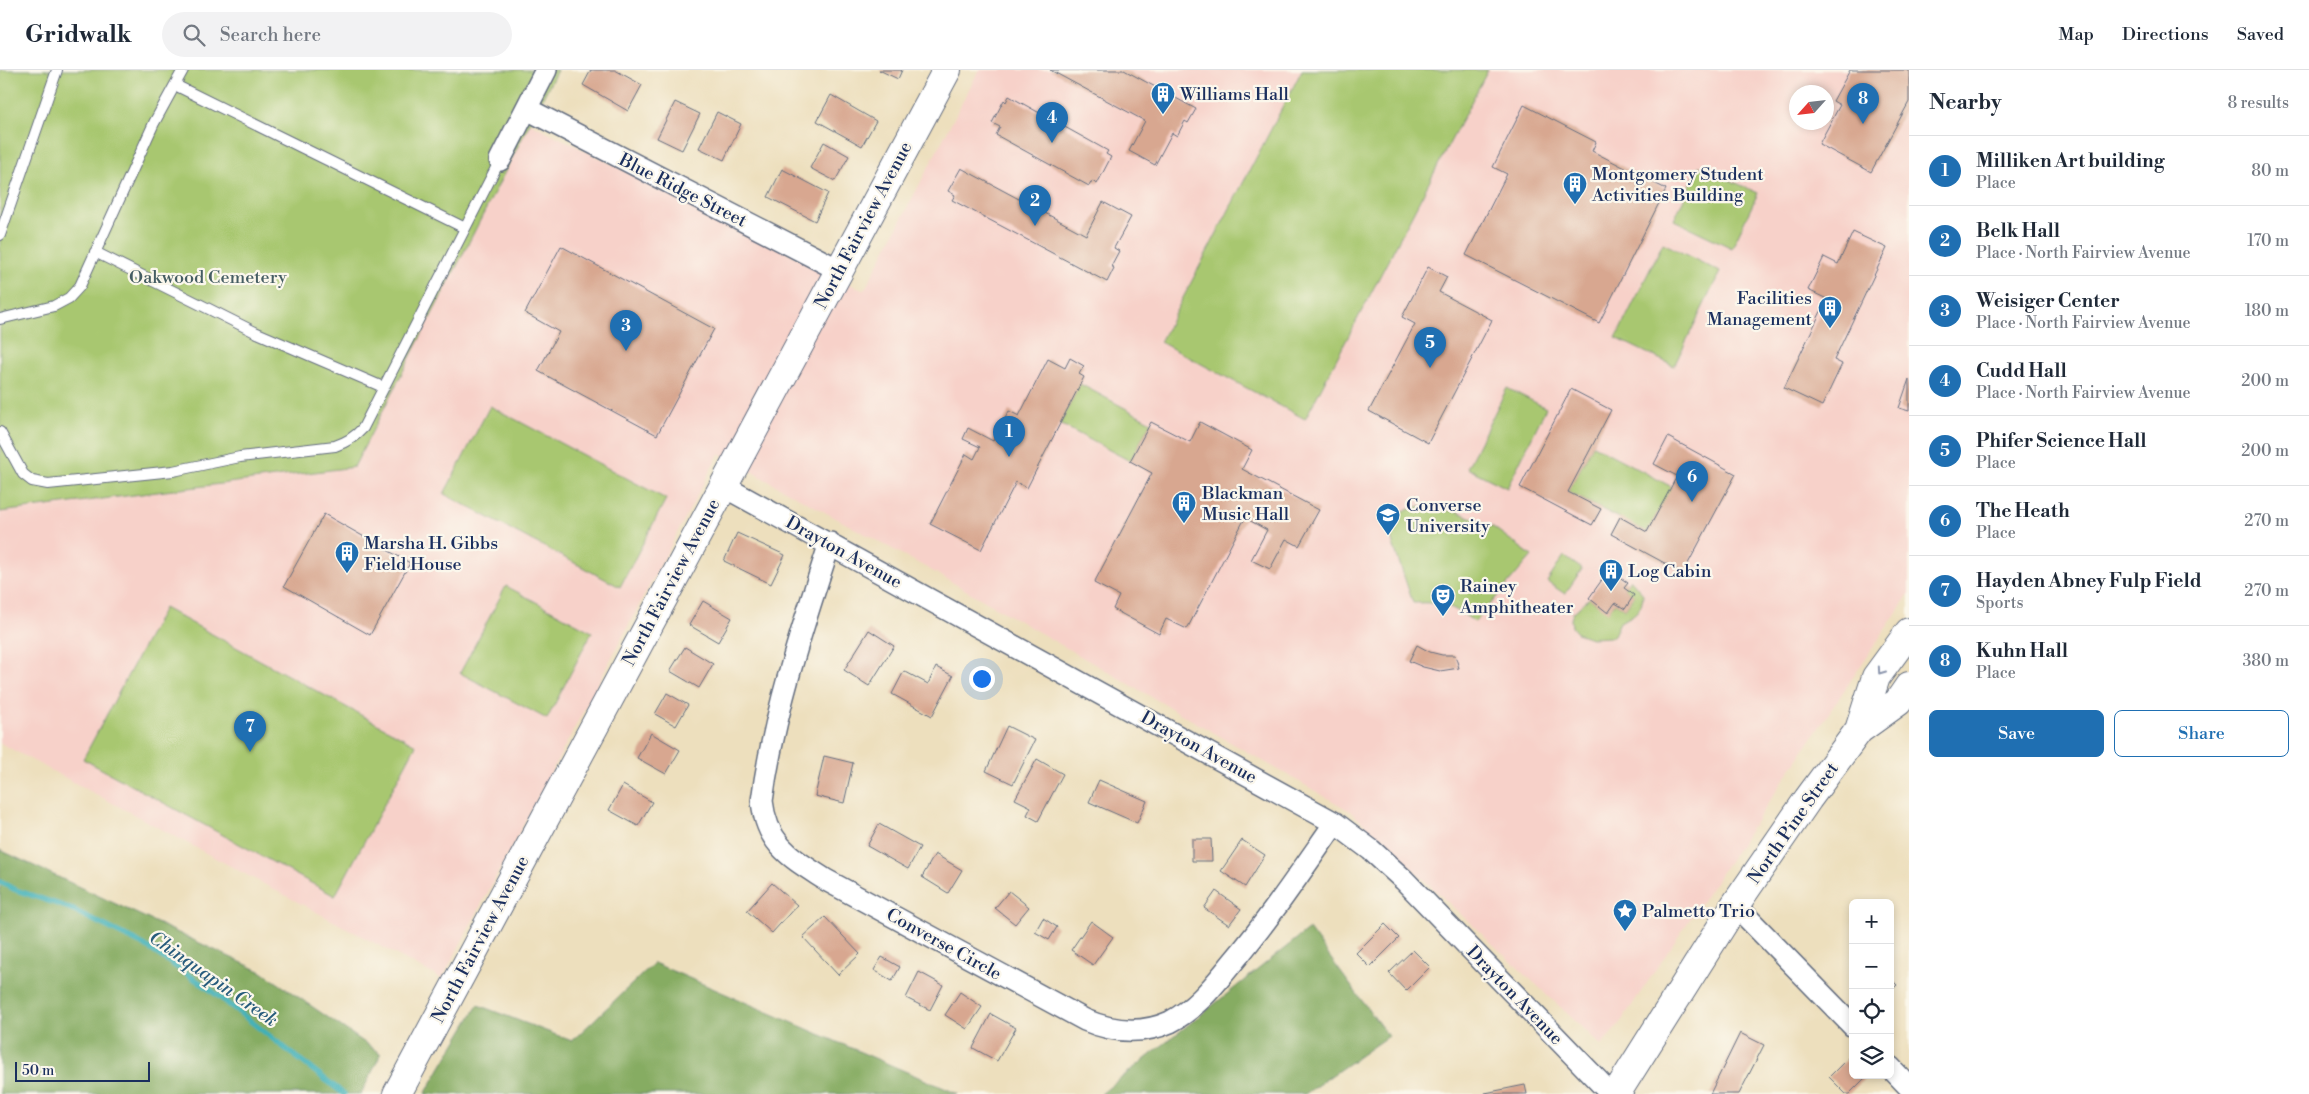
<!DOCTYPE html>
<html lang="en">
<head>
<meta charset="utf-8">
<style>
	:root { --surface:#fff; --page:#f2f2f3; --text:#1f2937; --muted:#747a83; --line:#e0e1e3; --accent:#1f6fb2 }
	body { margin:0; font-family:"Libre Bodoni",serif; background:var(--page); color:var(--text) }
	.controls { position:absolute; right:15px; bottom:15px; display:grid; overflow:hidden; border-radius:8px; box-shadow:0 2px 8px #0003 }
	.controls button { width:45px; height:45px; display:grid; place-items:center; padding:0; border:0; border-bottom:1px solid var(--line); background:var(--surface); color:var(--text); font:25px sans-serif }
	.compass { position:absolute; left:1789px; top:15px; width:45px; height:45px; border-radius:50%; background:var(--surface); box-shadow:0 2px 8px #0003; rotate:243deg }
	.scale { position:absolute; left:15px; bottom:12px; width:135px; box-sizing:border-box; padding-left:5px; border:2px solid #1b2f5e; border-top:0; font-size:14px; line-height:18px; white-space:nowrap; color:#1b2f5e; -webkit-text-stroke:4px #fbf7ec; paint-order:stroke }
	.you { position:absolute; left:981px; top:608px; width:18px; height:18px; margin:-12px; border:4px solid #fff; border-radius:50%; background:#1a73e8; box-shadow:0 0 0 8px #1a73e833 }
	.badge { display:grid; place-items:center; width:32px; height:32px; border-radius:50%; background:var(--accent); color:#fff; font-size:16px; font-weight:700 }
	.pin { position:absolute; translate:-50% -41px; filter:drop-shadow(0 1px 2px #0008) }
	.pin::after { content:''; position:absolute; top:26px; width:18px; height:15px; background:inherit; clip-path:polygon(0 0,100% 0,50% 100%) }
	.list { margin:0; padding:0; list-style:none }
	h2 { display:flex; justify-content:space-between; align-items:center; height:65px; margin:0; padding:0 20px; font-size:21px }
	h2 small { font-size:16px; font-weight:400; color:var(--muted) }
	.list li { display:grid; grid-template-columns:32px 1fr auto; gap:15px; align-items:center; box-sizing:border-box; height:70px; padding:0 20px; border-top:1px solid var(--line) }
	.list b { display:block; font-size:19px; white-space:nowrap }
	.list p { margin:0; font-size:16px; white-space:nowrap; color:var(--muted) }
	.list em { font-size:16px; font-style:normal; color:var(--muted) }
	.actions { display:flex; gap:10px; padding:15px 20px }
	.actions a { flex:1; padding:11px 0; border:1px solid var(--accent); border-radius:8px; text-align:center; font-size:18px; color:var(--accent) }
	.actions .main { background:var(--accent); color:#fff }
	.icon { flex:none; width:28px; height:28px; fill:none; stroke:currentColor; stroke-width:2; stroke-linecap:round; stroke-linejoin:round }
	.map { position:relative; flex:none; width:1909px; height:1024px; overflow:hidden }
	header { display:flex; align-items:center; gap:30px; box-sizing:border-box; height:70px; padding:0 25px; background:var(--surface); border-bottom:1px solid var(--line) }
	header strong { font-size:24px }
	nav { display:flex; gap:28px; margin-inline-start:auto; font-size:18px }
	.search { width:350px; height:45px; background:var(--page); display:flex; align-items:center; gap:12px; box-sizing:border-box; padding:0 18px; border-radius:28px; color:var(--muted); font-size:19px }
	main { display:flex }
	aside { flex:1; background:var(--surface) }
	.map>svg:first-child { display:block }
	.built { fill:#f7d1c9; fill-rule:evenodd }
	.green { fill:#a8c76f; stroke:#627b66 }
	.forest { fill:#86ac62; stroke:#506e60 }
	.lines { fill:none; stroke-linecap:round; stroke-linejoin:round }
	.stream { stroke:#3fb0b7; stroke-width:5.5 }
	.building { fill:#d8a790 }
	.lane-casing { stroke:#646d7f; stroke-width:12 }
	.street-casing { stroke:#646d7f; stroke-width:24 }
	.secondary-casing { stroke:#646d7f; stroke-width:30 }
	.highway-casing { stroke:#646d7f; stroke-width:30 }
	.lane { stroke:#fff; stroke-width:10 }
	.street { stroke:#fff; stroke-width:21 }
	.secondary { stroke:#fff; stroke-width:28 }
	.highway { stroke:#fff; stroke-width:28 }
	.oneway { stroke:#8d97ae }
	.labels { text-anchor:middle; stroke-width:4.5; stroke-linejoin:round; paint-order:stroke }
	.poi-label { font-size:18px; fill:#1b2f5e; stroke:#fbf7ec; text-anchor:start }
	.street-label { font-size:18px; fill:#1b2f5e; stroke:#fbf7ec }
	.park-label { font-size:18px; fill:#455d63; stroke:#fbf7ec }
	.water-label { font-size:19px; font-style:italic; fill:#285c7d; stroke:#fbf7ec }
</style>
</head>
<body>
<header>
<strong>Gridwalk</strong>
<div class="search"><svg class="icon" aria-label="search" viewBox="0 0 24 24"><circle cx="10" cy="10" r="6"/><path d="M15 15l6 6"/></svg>Search here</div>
<nav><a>Map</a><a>Directions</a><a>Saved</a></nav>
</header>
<main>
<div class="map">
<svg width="1909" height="1024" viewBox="0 0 1909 1024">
	<rect width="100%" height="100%" fill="#fbf7ec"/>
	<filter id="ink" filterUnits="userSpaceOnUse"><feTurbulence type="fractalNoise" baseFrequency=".02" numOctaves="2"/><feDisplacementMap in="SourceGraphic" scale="10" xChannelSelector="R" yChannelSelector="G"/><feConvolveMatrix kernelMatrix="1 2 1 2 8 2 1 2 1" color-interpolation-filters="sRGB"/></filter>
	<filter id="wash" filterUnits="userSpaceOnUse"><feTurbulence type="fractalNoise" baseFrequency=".0096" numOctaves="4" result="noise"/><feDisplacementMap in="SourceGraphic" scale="20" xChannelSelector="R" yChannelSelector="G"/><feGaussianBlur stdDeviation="1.12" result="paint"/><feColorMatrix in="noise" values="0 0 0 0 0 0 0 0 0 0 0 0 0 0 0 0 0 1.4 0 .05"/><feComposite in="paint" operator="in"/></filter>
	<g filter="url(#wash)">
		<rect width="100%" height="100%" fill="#eddfbd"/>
		<path class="built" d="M979,0H1909V524L1618,956L1601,975L1350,741L936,503L719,384L442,909L0,673V442L354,397L530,53L864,221ZM1796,22H1826V52H1796Z"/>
		<path class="green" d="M0,0H557L354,397L0,442Z
			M1302,0H1488L1305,349L1160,272Z
			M1699,96L1758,123L1732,178L1674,150Z
			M1663,173L1720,202L1674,296L1616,268Z
			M1080,314L1151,352L1130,391L1060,354Z
			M1507,318L1546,338L1507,418L1467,398Z
			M490,336L666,429L620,517L444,424Z
			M1593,375L1672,417L1647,462L1568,422Z
			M1420,436L1458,442L1493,457L1532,486L1475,552C1449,535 1445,532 1413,533L1384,447Z
			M1564,486L1582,499L1565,524L1547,512Z
			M1630,509L1643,524C1642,541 1635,545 1620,552L1614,565L1611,567L1591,568L1577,563L1572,557L1571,549L1573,543L1589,528L1608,542L1615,533L1625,539L1634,526L1624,518Z
			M506,516L592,562L547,649L460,603Z
			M164,538L416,675L335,826L83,689Z"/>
		<path class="forest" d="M0,780L262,902L381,984L361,1024H0Z
			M1309,859L1388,966L1305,1024H1101Z
			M654,893L958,1024H425L478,935L572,971Z"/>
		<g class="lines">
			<path class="stream" d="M0,812L16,820L69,838L144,875L208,918L344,1024"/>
		</g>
		<g id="blocks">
			<path class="building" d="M591,0H615L642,15L628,41L583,15Z
				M879,0H902L898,9Z
				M1050,0H1124L1196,39L1188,53L1185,51L1177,66L1172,63L1155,95L1129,81L1145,51Z
				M1850,0H1909V32L1871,102L1819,74L1840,35L1833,31Z
				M831,25L876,51L862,76L817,51Z
				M1009,26L1108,81L1106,84L1111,87L1097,114L1092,111L1089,116L996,65L1000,57L992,53L1004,30L1006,32Z
				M675,32L700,44L682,80L657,68Z
				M1524,35L1596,72L1592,81L1666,119L1599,253L1466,185L1507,104L1493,97Z
				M717,42L741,54L724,90L699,78Z
				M824,72L849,86L835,111L810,98Z
				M961,98L1086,165L1103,132L1131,147L1114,178L1119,181L1111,196L1114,198L1107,212L952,130L955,125L948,121Z
				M782,99L828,123L815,151L768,127Z
				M1853,162L1887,178L1834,290L1842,294L1822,336L1784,318L1827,229L1808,220L1824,187L1838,194Z
				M561,176L714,259L657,365L538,301L559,262L525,243Z
				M1428,197L1447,207L1439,222L1492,250L1428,373L1369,341L1415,254L1402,247Z
				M1070,288L1084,296L1079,304L1084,307L1027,418L1016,412L981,480L930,454L966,384L974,389L980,377L963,369L968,358L993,371L1009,341L1019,346L1048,289L1065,298Z
				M1909,309V341L1899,338Z
				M1571,319L1611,340L1568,422L1601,439L1592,455L1520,417Z
				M1151,352L1190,372L1200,352L1252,380L1242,399L1319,440L1299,476L1286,469L1270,499L1251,490L1267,460L1245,448L1187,559L1166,549L1159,564L1113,539L1119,526L1094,513L1152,403L1130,391Z
				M1668,367L1736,404L1683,503L1611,464L1620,447L1647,462L1677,406L1654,394Z
				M324,444L410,493L370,565L284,516Z
				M737,463L785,485L771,514L724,491Z
				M1609,500L1628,513L1624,518L1634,525L1625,539L1615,533L1608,543L1589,528Z
				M703,531L732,548L718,572L689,555Z
				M869,560L894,576L869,616L844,600Z
				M1417,575L1430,582L1442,585H1455L1459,598L1440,601L1423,597L1409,591Z
				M685,577L713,594L699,618L670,601Z
				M936,597L953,606L932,646L892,624L904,601L928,614Z
				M667,623L688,635L676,656L655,644Z
				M1007,656L1035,670L1013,714L986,701Z
				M651,663L680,680L666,704L637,688Z
				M824,686L853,693L844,733L815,726Z
				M1037,689L1063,704L1038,751L1027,745L1031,737L1015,729Z
				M1099,710L1147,731L1137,753L1089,732Z
				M623,715L652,732L638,756L609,740Z
				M879,754L920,777L908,799L867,776Z
				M1192,769H1211L1212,791H1192Z
				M1242,770L1265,785L1245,817L1221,801Z
				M935,784L962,800L948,823L922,807Z
				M772,813L797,835L772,863L747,841Z
				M1009,821L1029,837L1015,854L995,838Z
				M1216,821L1241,839L1229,855L1204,838Z
				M825,847L860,884L838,905L803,867Z
				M1043,848L1057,857L1049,870L1035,862Z
				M1091,851L1113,867L1093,895L1071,880Z
				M1385,854L1399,868L1370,897L1356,883Z
				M1413,880L1430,897L1406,921L1389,903Z
				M882,887L900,897L892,911L874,900Z
				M919,902L943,915L930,940L906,928Z
				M1890,908L1897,915L1890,922Z
				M960,922L982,937L967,959L945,945Z
				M991,944L1016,958L997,991L973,978Z
				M1740,963L1764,975L1739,1024H1710Z
				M1853,983V1005H1868L1849,1024H1846L1829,1007Z
				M1525,1015L1527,1024H1485V1023Z"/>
		</g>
	</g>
	<g filter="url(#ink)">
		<use href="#blocks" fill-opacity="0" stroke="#646d7f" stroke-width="1"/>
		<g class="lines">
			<defs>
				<path id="lane" d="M175,15L465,158
					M0,165L57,0
					M95,182L255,262L383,317
					M0,249L54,236L69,228L80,216L154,53L183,0
					M0,362L23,404L32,411L48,414L173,401L240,387L335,376C347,372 355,367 363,358L500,90"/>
				<path id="street" d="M527,39L839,200
					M500,90L546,0
					M723,416L1335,753L1371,780L1404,810L1611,1024
					M830,473C803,555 773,646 762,731C767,776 792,788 826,810L1085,950C1113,962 1141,965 1170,952C1197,938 1214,915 1233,892C1270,848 1302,800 1335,753
					M1735,835L1853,956
					M1890,997L1909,1017"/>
				<path id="secondary" d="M397,1024L947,0"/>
				<path id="highway" d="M1859,660L1876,607L1909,562
					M1616,1024L1735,835L1808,729L1859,660L1898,632L1909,616"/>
			</defs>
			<use href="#lane" class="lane-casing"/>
			<use href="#street" class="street-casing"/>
			<use href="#secondary" class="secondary-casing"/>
			<use href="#highway" class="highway-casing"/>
			<use href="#lane" class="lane"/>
			<use href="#street" class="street"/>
			<use href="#secondary" class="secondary"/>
			<use href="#highway" class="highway"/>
		</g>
		<defs><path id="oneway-chevron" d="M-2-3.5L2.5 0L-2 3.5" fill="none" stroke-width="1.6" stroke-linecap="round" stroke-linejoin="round" transform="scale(1.25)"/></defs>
		<use class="oneway" href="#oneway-chevron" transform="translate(1881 601) rotate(125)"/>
	</g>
	<defs>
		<symbol id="building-pin" viewBox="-11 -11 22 30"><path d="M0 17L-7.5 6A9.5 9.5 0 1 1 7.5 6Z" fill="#1f6fb2" stroke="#fbf7ec"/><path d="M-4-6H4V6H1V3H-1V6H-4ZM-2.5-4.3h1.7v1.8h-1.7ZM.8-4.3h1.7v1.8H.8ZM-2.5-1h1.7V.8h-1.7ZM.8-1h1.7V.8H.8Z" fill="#fff"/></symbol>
		<symbol id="university-pin" viewBox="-11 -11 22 30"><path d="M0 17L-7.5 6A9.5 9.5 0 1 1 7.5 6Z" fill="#1f6fb2" stroke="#fbf7ec"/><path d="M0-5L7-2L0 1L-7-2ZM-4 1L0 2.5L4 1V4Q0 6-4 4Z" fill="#fff"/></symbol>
		<symbol id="theatre-pin" viewBox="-11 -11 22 30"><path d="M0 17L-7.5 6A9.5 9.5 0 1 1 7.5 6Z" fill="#1f6fb2" stroke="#fbf7ec"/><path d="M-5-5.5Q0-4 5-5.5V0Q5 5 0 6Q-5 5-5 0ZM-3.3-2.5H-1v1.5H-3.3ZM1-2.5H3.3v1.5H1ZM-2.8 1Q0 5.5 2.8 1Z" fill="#fff"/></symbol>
		<symbol id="sight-pin" viewBox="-11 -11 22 30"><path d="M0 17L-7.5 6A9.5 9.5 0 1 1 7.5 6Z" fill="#1f6fb2" stroke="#fbf7ec"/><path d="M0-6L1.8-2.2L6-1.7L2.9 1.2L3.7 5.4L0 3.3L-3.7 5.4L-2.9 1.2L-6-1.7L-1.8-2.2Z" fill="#fff"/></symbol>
	</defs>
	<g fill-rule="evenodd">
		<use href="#building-pin" x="1149" y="10" width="28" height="38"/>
		<use href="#building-pin" x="1561" y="100" width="28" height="38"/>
		<use href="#building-pin" x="1816" y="224" width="28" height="38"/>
		<use href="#building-pin" x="1170" y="419" width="28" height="38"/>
		<use href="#university-pin" x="1374" y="431" width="28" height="38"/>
		<use href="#building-pin" x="333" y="469" width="28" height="38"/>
		<use href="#building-pin" x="1597" y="487" width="28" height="38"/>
		<use href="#theatre-pin" x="1429" y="512" width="28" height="38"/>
		<use href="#sight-pin" x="1611" y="827" width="28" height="38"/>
	</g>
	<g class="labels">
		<g class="poi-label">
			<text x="1180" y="30">Williams Hall</text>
			<text x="1592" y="110">Montgomery Student<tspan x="1592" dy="21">Activities Building</tspan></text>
			<text x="1812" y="234" text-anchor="end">Facilities<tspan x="1812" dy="21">Management</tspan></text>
			<text x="1202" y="429">Blackman<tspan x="1202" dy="21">Music Hall</tspan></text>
			<text x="1406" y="441">Converse<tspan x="1406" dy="21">University</tspan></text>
			<text x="364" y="479">Marsha H. Gibbs<tspan x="364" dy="21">Field House</tspan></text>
			<text x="1628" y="507">Log Cabin</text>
			<text x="1460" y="522">Rainey<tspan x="1460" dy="21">Amphitheater</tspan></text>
			<text x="1642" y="847">Palmetto Trio</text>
		</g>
		<g class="street-label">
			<text transform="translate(683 120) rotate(27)" y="6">Blue Ridge Street</text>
			<text transform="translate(863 155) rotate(-62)" y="6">North Fairview Avenue</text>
			<text transform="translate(844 482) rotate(29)" y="6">Drayton Avenue</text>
			<text transform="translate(671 512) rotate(-62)" y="6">North Fairview Avenue</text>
			<text transform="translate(1199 677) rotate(29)" y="6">Drayton Avenue</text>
			<text transform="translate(1793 753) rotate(-55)" y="6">North Pine Street</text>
			<text transform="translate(480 869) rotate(-62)" y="6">North Fairview Avenue</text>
			<text transform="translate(944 874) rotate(29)" y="6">Converse Circle</text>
			<text transform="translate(1515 925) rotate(46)" y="6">Drayton Avenue</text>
		</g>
		<g class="park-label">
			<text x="208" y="213">Oakwood Cemetery</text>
		</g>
		<g class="water-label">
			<text transform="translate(214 908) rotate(35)" y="7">Chinquapin Creek</text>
		</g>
	</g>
</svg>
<div class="controls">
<button>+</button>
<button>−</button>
<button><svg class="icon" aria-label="locate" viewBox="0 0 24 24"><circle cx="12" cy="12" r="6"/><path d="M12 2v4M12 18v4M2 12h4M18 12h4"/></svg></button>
<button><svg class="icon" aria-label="layers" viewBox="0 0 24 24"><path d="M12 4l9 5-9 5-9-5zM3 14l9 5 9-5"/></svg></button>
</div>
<svg class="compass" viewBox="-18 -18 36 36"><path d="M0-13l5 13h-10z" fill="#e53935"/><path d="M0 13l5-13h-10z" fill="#747a83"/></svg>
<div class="scale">50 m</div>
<div class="you"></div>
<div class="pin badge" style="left:1009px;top:387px">1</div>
<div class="pin badge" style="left:1035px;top:156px">2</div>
<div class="pin badge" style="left:626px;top:281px">3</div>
<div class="pin badge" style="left:1052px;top:73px">4</div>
<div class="pin badge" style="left:1430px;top:298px">5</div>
<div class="pin badge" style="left:1692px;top:432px">6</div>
<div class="pin badge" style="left:250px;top:682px">7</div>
<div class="pin badge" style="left:1863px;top:54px">8</div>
</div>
<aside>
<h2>Nearby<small>8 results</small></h2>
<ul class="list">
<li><span class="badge">1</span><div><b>Milliken Art building</b><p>Place</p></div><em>80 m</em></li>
<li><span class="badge">2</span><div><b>Belk Hall</b><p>Place · North Fairview Avenue</p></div><em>170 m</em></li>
<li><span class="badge">3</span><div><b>Weisiger Center</b><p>Place · North Fairview Avenue</p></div><em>180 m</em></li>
<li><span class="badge">4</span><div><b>Cudd Hall</b><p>Place · North Fairview Avenue</p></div><em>200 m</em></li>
<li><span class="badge">5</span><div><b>Phifer Science Hall</b><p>Place</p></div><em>200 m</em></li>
<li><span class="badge">6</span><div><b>The Heath</b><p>Place</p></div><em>270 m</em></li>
<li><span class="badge">7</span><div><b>Hayden Abney Fulp Field</b><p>Sports</p></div><em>270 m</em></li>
<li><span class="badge">8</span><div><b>Kuhn Hall</b><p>Place</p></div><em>380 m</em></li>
</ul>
<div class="actions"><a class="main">Save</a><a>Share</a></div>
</aside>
</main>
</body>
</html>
